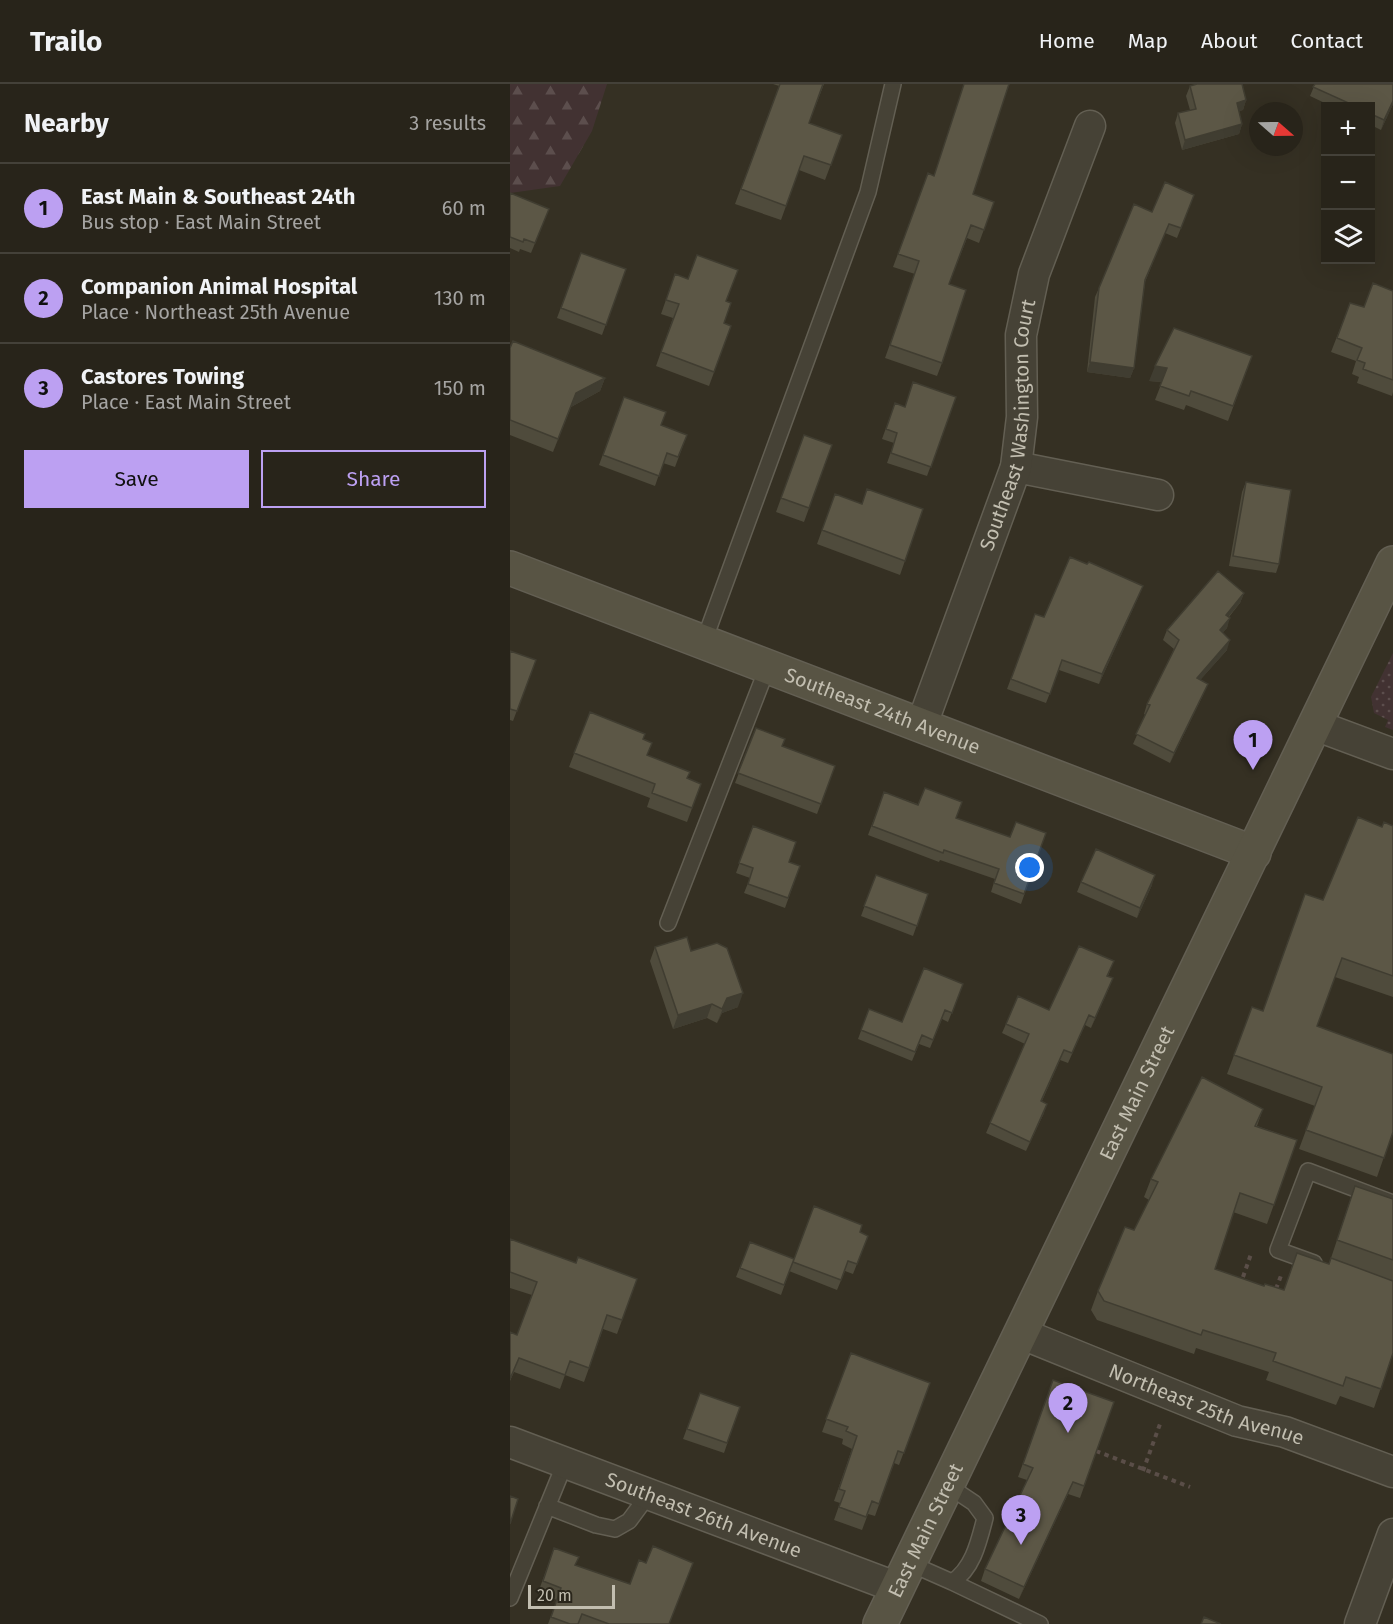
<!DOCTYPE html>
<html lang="en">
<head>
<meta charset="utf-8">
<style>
	:root { --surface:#28241a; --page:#343027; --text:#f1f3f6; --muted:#a5a4a2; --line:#444139; --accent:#bca0f2 }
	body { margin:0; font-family:"Fira Sans",sans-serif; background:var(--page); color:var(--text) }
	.controls { position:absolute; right:18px; top:18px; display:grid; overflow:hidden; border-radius:0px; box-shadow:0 6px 24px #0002 }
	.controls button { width:54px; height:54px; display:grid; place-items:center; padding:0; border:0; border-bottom:2px solid var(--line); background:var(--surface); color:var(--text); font:30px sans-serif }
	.compass { position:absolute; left:739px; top:18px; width:54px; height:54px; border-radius:50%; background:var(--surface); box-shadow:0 6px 24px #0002; rotate:110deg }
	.scale { position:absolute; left:18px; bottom:15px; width:87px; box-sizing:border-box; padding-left:6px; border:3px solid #c2beb0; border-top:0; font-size:16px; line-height:21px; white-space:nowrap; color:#c2beb0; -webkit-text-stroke:4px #2a261b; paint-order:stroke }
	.you { position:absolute; left:520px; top:784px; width:21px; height:21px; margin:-15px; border:4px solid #fff; border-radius:50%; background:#1a73e8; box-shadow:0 0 0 9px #1a73e833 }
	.badge { display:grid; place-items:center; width:39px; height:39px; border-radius:50%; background:var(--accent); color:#111; font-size:20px; font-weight:700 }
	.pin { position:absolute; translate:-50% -50px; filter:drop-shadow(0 2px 3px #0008) }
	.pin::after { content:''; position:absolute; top:32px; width:21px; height:18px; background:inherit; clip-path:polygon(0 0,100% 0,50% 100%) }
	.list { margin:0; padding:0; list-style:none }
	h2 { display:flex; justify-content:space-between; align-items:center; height:78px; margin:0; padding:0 24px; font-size:26px }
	h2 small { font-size:20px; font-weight:400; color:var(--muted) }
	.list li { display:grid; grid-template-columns:39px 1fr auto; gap:18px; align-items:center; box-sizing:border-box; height:90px; padding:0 24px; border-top:2px solid var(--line) }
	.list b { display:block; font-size:22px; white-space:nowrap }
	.list p { margin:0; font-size:20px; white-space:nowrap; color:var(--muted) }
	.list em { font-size:20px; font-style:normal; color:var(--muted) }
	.actions { display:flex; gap:12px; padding:18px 24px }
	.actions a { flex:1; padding:14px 0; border:2px solid var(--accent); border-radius:0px; text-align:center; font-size:21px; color:var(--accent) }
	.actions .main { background:var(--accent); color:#111 }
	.icon { flex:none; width:33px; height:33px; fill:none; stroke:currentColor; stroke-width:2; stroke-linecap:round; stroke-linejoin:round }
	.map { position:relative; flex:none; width:883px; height:1540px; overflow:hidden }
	header { display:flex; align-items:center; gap:36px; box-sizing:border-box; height:84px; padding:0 30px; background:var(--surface); border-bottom:2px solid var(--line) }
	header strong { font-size:28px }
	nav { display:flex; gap:33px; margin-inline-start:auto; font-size:21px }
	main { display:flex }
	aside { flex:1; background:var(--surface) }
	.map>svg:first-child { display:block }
	.grass { fill:url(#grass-dots) }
	.forest { fill:url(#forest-firs) }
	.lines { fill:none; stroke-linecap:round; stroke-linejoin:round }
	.lane-casing { stroke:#635f53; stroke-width:18 }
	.street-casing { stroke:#635f53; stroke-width:33 }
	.secondary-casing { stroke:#635f53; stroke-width:36 }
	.path { stroke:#5a4e48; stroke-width:4; stroke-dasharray:4.5 4.5; stroke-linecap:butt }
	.lane { stroke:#464236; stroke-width:15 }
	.street { stroke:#464236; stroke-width:30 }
	.secondary { stroke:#585444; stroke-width:33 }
	.wall { fill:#4f4b3c }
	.shaded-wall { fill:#403d31 }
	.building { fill:#5c5746; stroke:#403d31; stroke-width:1.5 }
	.labels { text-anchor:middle; stroke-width:5; stroke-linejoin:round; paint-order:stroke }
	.street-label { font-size:20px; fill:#c2beb0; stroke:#2a261b }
</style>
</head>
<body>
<header>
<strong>Trailo</strong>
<nav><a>Home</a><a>Map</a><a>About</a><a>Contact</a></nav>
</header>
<main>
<aside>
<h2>Nearby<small>3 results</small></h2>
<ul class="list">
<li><span class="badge">1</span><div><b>East Main &amp; Southeast 24th</b><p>Bus stop · East Main Street</p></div><em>60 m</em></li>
<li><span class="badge">2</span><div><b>Companion Animal Hospital</b><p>Place · Northeast 25th Avenue</p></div><em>130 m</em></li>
<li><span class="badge">3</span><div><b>Castores Towing</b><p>Place · East Main Street</p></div><em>150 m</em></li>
</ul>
<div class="actions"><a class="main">Save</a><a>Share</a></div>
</aside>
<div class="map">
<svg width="883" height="1540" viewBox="0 0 883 1540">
	<defs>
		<pattern id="grass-dots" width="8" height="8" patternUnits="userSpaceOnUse" patternTransform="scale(1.5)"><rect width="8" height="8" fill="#423232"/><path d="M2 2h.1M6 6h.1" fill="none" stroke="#5c4e4d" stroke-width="1.8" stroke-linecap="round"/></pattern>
		<pattern id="forest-firs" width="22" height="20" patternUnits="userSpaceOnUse" patternTransform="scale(1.5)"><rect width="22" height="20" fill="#423232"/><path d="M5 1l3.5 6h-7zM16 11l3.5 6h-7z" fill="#5c4e4d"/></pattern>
	</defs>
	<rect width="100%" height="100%" fill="#353023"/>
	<path class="grass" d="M883,569V646L875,643L878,636L864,629L861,613Z"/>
	<path class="forest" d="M0,0H97L82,47L50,102L0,109Z"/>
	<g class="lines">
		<defs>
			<path id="lane" d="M194,557L358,108L383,0
				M158,839L258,582
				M804,1179L768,1166L798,1087L883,1119
				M37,1422L86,1441L105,1445L119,1437L139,1410
				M399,1479L442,1498C463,1485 469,1457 475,1434L464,1419L437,1401
				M442,1498L530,1540
				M0,1514L55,1379"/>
			<g id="street">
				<path d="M506,383L648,411"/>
				<path id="s1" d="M412,640L506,383L512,333L511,251L524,190L580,42"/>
				<path d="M805,641L883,670"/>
				<path id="s2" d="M510,1249L727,1337L775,1348L883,1388"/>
				<path id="s3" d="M0,1358L388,1504"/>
				<path d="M850,1540L883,1450"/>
			</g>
			<g id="secondary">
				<path id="s4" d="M0,484L744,769"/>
				<path id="s5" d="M370,1540L883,479"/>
			</g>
		</defs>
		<use href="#lane" class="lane-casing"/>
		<use href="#street" class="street-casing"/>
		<use href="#secondary" class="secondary-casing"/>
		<path class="path" d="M733,1193L741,1170
			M766,1205L772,1189
			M586,1367L680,1403
			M633,1387L650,1340"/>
		<use href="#lane" class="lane"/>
		<use href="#street" class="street"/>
		<use href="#secondary" class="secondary"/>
	</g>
	<path class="wall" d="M263,0H314L299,39L332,51L315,96L289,86L271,136L225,120L269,2Z
		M805,0H883V20L871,46L861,41V22H821L800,12Z
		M680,2L736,16L733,26L729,27L732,40L729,50L672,66L665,39L668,29L680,26L676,12Z
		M418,89L463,110L484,118L469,159L457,154L439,200L432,279L427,292L375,274L405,190L383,183Z
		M0,109L39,125L21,169L10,165L9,168L0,164Z
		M684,111L667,154L655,149L635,198L624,284L620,294L577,288L585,213L589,204L642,128Z
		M71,169L116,185L92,251L47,234Z
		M165,190L216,217L214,239L221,242L199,302L146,282L163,234L151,230Z
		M883,207V308L882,312L847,299L849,293L842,290L846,277L821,268L840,219L854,223Z
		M0,264L95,294L90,307L61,323L43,368L0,351Z
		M742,272L718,337L676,321L674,326L645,316L652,298L639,297Z
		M114,313L151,341L177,351L165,383L153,379L145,402L89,381Z
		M446,313L417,392L377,379L384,359L372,355L385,319L395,323Z
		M294,351L322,361L294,438L266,428Z
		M736,398L769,480L766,489L719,482L732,408Z
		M325,410L352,420L413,425L390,491L307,460Z
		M577,480L633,502L589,600L549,586L536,619L497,605L525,530L534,533Z
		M734,509L730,519L719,533L717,544L712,549L717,566L690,596L694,609L660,679L623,660L636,631L634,630L637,620L664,565L653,556L657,546Z
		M0,567L26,576L3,637L0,636Z
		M80,628L133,655L137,671L177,694L191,700L177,738L137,723L140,714L59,683Z
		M246,644L272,662L325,682L307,730L225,699Z
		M374,708L500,753L536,749L511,820L481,808L485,795L430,776L429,778L358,751Z
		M243,742L279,778L290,782L275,824L234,809L240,794L226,789Z
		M883,742V913L825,893L807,942L883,970V1051L882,1050L867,1093L789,1065L805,1022L717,990L742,923L753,927L813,816L872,743Z
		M366,791L418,810L403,852L351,832Z
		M571,798L642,801L627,834L567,808Z
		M145,863L181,867L228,923L212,929L207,939L197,934L163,945L140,877Z
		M600,887L598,892L599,904L581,944L575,941L558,979L550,976L532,1017L534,1029L516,1067L476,1049L515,960L492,949L496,940L539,926Z
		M453,900L438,938L432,935L420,964L409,960L402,977L348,955L359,925L392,938Z
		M753,1025L747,1042L787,1056L757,1140L723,1128L705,1185L754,1202L774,1206L819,1180L845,1102L883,1115V1269L864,1324L830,1312L826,1321L756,1296L759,1288L686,1264L684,1270L587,1236L581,1226L588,1207L624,1146L639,1116L634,1113L641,1095Z
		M350,1148L358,1152L343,1190L335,1187L327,1206L279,1187L280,1186L271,1211L226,1193L240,1158L284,1175Z
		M0,1155L66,1179L127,1195L107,1250L93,1245L74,1298L55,1291L50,1305L4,1288L0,1297V1248L7,1251L22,1211L0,1204Z
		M341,1269L420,1299L389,1381L384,1379L365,1432L358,1430L352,1446L324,1436L330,1419L324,1417L342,1365L332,1360L333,1355L312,1348Z
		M543,1296L604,1318L570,1414L558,1410L509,1515L471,1497L475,1485L517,1396L508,1393Z
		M190,1309L230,1323L214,1369L173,1355Z
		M44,1464L65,1481L159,1540H38L47,1516L28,1509Z"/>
	<path class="shaded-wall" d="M736,16L733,26L723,29L727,19Z
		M883,17V20L871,46L874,36Z
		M732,40L729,50L672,66L675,56Z
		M580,278L624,284L620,294L577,288Z
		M645,282L657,284L652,298L639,297Z
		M95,294L90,307L61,323L43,368L66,309Z
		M633,502L629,512L589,600L592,590Z
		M734,509L730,519L712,540L716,531Z
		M720,534L717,544L706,556L710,546Z
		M720,556L717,566L683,604L687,594Z
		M698,600L694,609L660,679L664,669Z
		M645,791L642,801L627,834L630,824Z
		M603,894L599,904L581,944L585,934Z
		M233,909L228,923L212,929L207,939L217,914Z
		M202,920L197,934L163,945L168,931Z
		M537,1020L534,1029L516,1067L520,1058Z
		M563,1398L558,1410L509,1515L514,1503Z"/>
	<path class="building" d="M270,0H313L299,39L332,51L321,81L294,72L276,122L231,105Z
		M454,0H499L463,110L484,118L474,146L461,141L439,200L456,206L432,279L380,261L409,177L388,170L418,89L424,92Z
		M687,0H732L736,16L727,19L732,40L675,56L668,29L686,25L680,2Z
		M805,0H883V17L874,36L861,30V22H845L803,3Z
		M655,98L684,111L671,144L659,140L635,196L624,284L580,278L589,204L624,120L642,128Z
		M0,109L39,125L25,159L14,155L13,158L0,153Z
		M71,169L116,185L96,241L51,224Z
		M187,171L228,186L216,217L221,219L214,239L221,242L204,288L151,268L169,220L156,216L165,190L178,195Z
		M863,199L883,207V296L853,285L855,279L847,276L852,264L827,254L840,219L854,223Z
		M664,244L742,272L723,322L681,307L679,312L650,302L657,284L645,282Z
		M3,257L95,294L66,309L48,355L0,336V264Z
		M403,298L446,313L421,383L381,369L387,349L376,345L385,319L395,323Z
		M114,313L156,328L151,341L177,351L168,373L157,369L149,392L93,371Z
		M294,351L322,361L299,424L271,414Z
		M736,398L781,406L769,480L723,472Z
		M357,405L413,425L395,477L312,446L325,410L352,420Z
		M560,473L577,480L579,478L633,502L592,590L552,576L540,610L501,595L525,530L534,533Z
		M708,487L734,509L716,531L720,534L710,546L720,556L687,594L698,600L664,669L626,650L640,621L637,620L669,556L657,546Z
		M0,567L26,576L7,627L0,625Z
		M80,628L135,650L133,655L142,659L137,671L180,688L177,694L191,700L182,724L142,709L145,700L64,669Z
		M246,644L275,655L272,662L325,682L311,720L228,689Z
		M415,704L452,718L446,734L500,753L506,738L536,749L514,810L484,799L489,785L434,766L433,769L362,742L374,708L408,721Z
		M848,733L872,743L874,738L883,742V892L832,874L807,942L883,970V1048L874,1074L796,1046L812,1003L724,971L742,923L753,927L795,810L813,816Z
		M243,742L286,758L279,778L290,782L278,814L238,800L243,784L229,779Z
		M586,765L645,791L630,824L571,798Z
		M366,791L418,810L407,842L354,822Z
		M177,853L181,867L207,859L217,864L233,909L217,914L212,925L202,920L168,931L145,863Z
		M569,862L604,877L597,892L603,894L585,934L579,931L562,969L554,966L531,1017L537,1020L520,1058L480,1039L519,950L496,940L508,912L539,926Z
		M414,884L453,900L442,929L435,926L423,956L412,951L405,968L351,946L359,925L392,938Z
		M692,993L753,1025L745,1042L787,1056L764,1121L730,1109L705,1185L754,1202L755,1200L774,1206L787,1169L819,1180L821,1174L883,1197V1269L871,1305L836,1293L833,1302L763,1277L766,1269L693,1246L691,1251L594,1217L588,1207L615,1143L624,1146L648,1098L641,1095Z
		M845,1102L883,1115V1176L827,1156Z
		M304,1122L352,1141L350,1148L358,1152L347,1180L338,1177L331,1196L283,1178Z
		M0,1155L66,1179L68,1173L127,1195L112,1236L97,1231L79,1284L60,1277L55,1291L9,1274L0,1295V1248L7,1251L27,1198L0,1188Z
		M240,1158L284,1175L274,1201L230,1184Z
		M341,1269L420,1299L394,1369L388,1367L369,1420L362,1417L356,1433L329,1423L335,1407L329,1405L347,1352L336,1347L338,1343L316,1335Z
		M543,1296L604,1318L574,1402L563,1398L514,1503L475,1485L523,1384L513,1380Z
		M190,1309L230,1323L217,1359L177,1345Z
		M0,1412L8,1415L0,1440Z
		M143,1462L183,1479L159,1540H99L72,1530L68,1540H60L41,1533L51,1504L33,1497L44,1464L69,1473L65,1481L120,1500L129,1476L136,1479Z
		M694,1533L711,1540H691Z"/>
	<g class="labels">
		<g class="street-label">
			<text dy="7" stroke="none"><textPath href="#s1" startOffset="314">Southeast Washington Court</textPath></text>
			<text dy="7" stroke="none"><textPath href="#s4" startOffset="399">Southeast 24th Avenue</textPath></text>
			<text dy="7" stroke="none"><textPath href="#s5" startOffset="590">East Main Street</textPath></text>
			<text dy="7" stroke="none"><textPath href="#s2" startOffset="200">Northeast 25th Avenue</textPath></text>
			<text dy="7" stroke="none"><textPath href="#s3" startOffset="207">Southeast 26th Avenue</textPath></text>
			<text dy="7" stroke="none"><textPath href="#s5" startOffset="104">East Main Street</textPath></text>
		</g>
	</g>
</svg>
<div class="controls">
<button>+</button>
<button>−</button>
<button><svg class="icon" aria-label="layers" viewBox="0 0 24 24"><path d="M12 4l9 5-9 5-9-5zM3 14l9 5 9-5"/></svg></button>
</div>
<svg class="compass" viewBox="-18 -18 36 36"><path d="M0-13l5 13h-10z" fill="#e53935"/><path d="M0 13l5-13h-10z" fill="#a5a4a2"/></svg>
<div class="scale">20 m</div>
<div class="you"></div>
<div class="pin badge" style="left:743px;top:686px">1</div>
<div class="pin badge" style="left:558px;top:1349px">2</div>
<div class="pin badge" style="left:511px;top:1461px">3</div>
</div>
</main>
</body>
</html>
